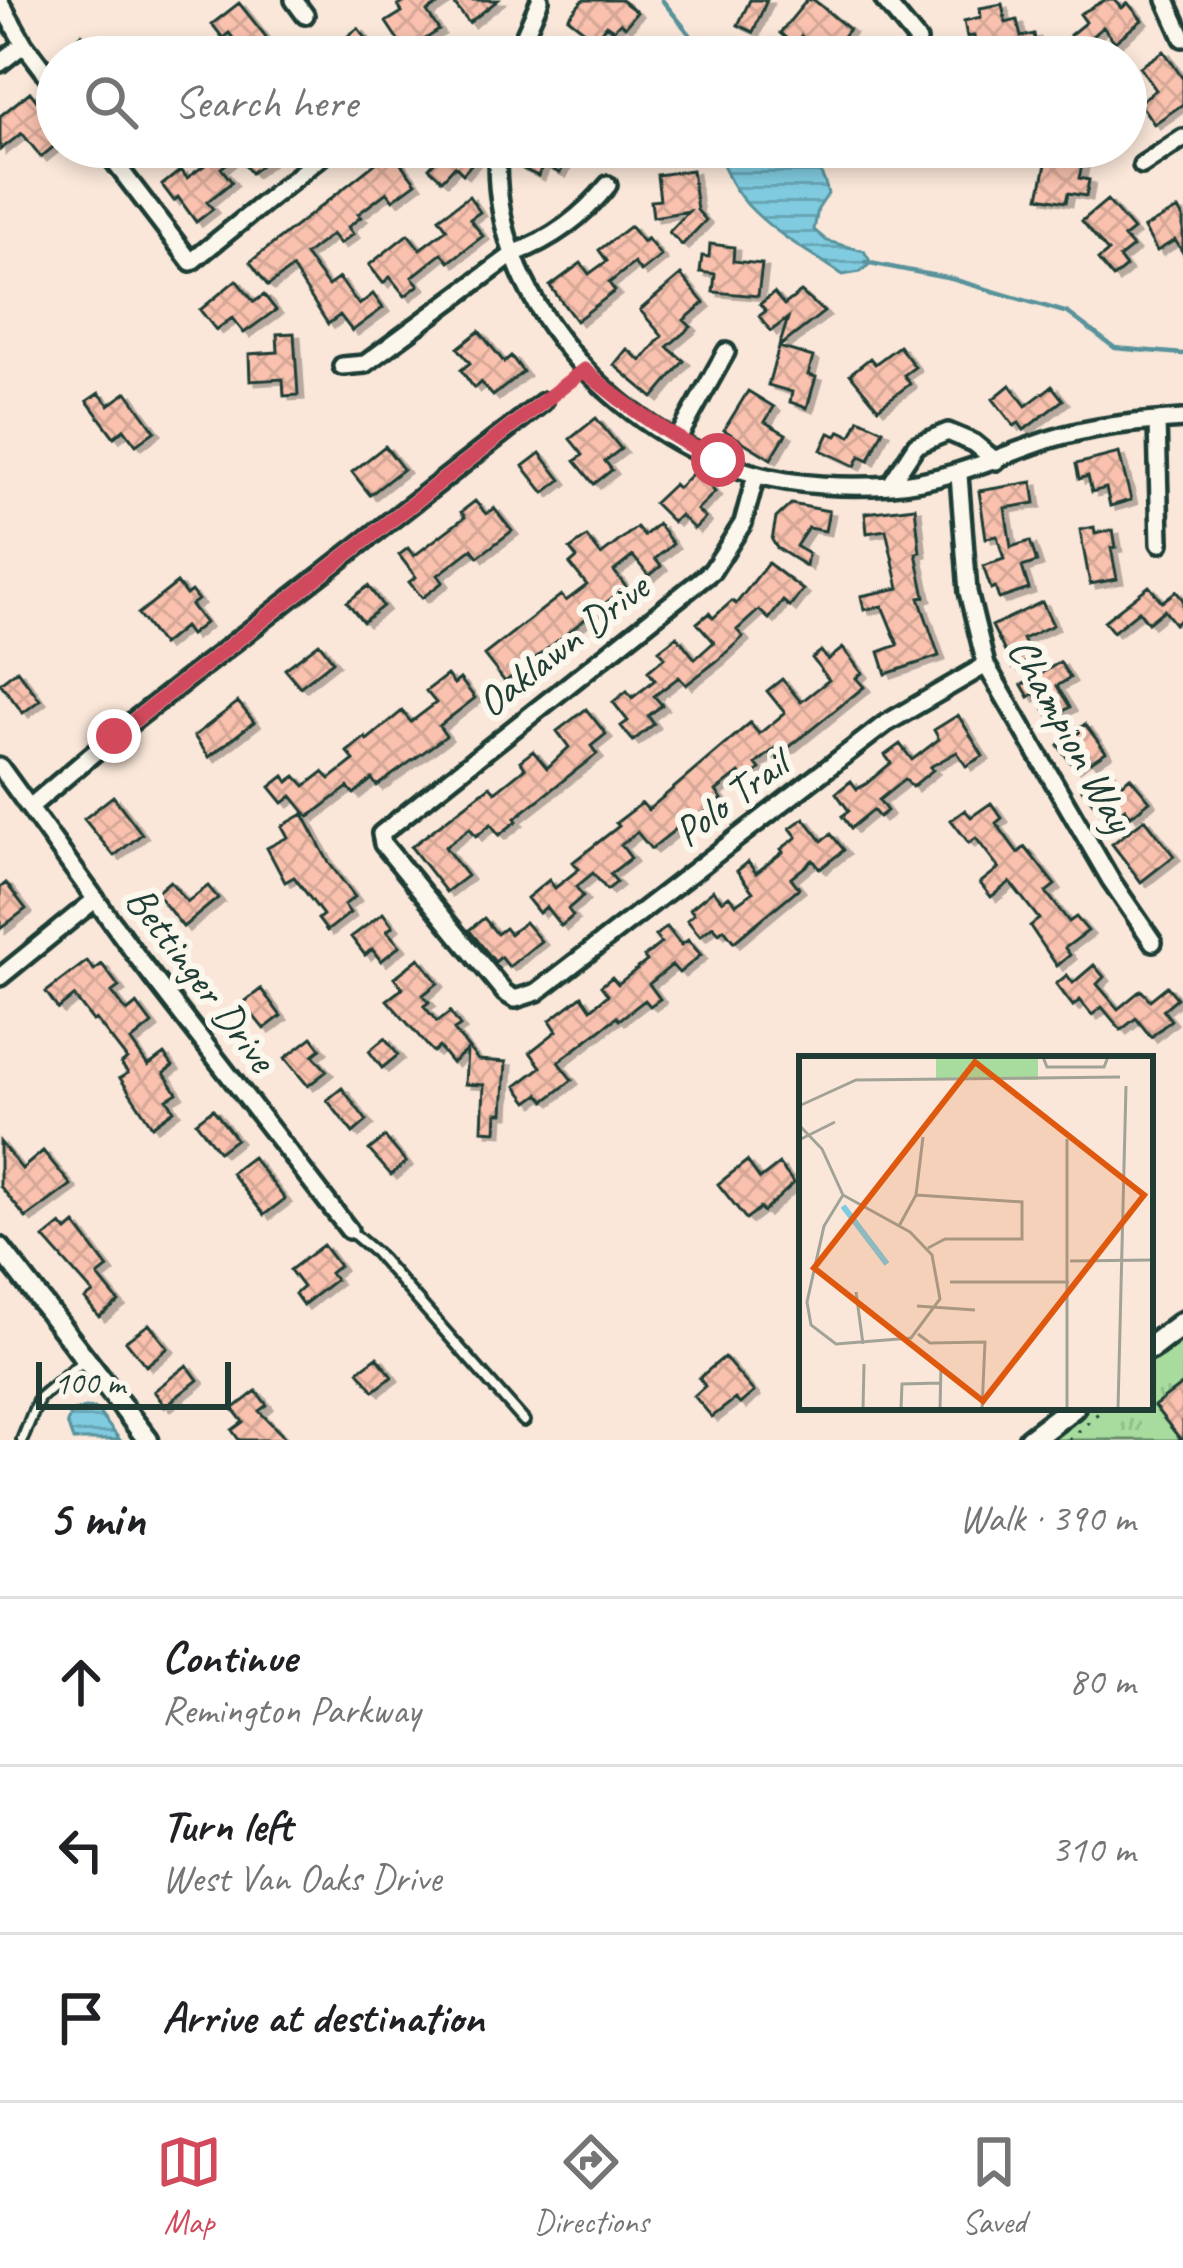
<!DOCTYPE html>
<html lang="en">
<head>
<meta charset="utf-8">
<style>
	:root { --surface:#fff; --page:#f2f2f2; --text:#202124; --muted:#757577; --line:#e0e0e0; --accent:#d1495b }
	body { margin:0; font-family:Caveat,sans-serif; background:var(--page); color:var(--text) }
	.scale { position:absolute; left:36px; bottom:30px; width:195px; box-sizing:border-box; padding-left:12px; border:6px solid #1f3d34; border-top:0; font-size:33px; line-height:42px; white-space:nowrap; color:#1f3d34; -webkit-text-stroke:9px #fbf7ec; paint-order:stroke }
	.stop { position:absolute; width:36px; height:36px; margin:-27px; border:9px solid #d1495b; border-radius:50%; background:#fff }
	.stop.end { background:#d1495b; border-color:#fff; box-shadow:0 3px 12px #0008 }
	.list { margin:0; padding:0; list-style:none }
	h2 { display:flex; justify-content:space-between; align-items:center; height:156px; margin:0; padding:0 48px; font-size:51px }
	h2 small { font-size:39px; font-weight:400; color:var(--muted) }
	.list li { display:grid; grid-template-columns:78px 1fr auto; gap:36px; align-items:center; box-sizing:border-box; height:168px; padding:0 48px; border-top:3px solid var(--line) }
	.list b { display:block; font-size:45px; white-space:nowrap }
	.list p { margin:0; font-size:39px; white-space:nowrap; color:var(--muted) }
	.list em { font-size:39px; font-style:normal; color:var(--muted) }
	.icon { flex:none; width:66px; height:66px; fill:none; stroke:currentColor; stroke-width:2; stroke-linecap:round; stroke-linejoin:round }
	.map { position:relative; flex:none; width:1183px; height:1440px; overflow:hidden }
	.search { position:absolute; background:var(--surface); box-shadow:0 6px 18px #0003; left:36px; right:36px; top:36px; height:132px; display:flex; align-items:center; gap:30px; box-sizing:border-box; padding:0 42px; border-radius:66px; color:var(--muted); font-size:45px }
	.sheet { height:660px; background:var(--surface) }
	nav { display:flex; justify-content:space-around; align-items:center; box-sizing:border-box; height:168px; border-top:3px solid var(--line); background:var(--surface); font-size:33px; color:var(--muted) }
	nav a { display:grid; justify-items:center; gap:6px }
	nav .on { color:var(--accent) }
	.map>svg:first-child { display:block }
	.grass { fill:url(#grass-tufts); stroke:#648c69; stroke-width:3 }
	.water { fill:url(#water-rules); stroke:#59929b; stroke-width:3 }
	.lines { fill:none; stroke-linecap:round; stroke-linejoin:round }
	.stream { stroke:#59929b; stroke-width:4.5 }
	.building { fill:url(#building-cross-hatch); stroke:#1f3d34; stroke-width:3; filter:url(#shadow) }
	.service-casing { stroke:#1f3d34; stroke-width:16 }
	.minor-casing { stroke:#1f3d34; stroke-width:24 }
	.tertiary-casing { stroke:#1f3d34; stroke-width:27 }
	.secondary-casing { stroke:#1f3d34; stroke-width:30 }
	.path { stroke:#1f3d34; stroke-width:3; stroke-dasharray:3 9; stroke-linecap:butt }
	.service { stroke:#fbf7ec; stroke-width:8 }
	.minor { stroke:#fbf7ec; stroke-width:15 }
	.tertiary { stroke:#fbf7ec; stroke-width:18 }
	.secondary { stroke:#fbf7ec; stroke-width:21 }
	.route { stroke:#d1495b; stroke-width:15 }
	.labels { text-anchor:middle; stroke-width:12; stroke-linejoin:round; paint-order:stroke }
	.street-label { font-size:42px; fill:#1f3d34; stroke:#fbf7ec }
	.inset-river { fill:none; stroke:#80cbdf; stroke-width:6 }
	.inset-road { fill:none; stroke:#a2a397; stroke-width:3 }
	.view { fill:#de580e; fill-opacity:0.15; stroke:#de580e; stroke-width:6 }
	.inset-edge { fill:none; stroke:#1f3d34; stroke-width:6 }
</style>
</head>
<body>
<div class="map">
<svg width="1183" height="1440" viewBox="0 0 1183 1440">
	<defs>
		<pattern id="grass-tufts" width="24" height="20" patternUnits="userSpaceOnUse" patternTransform="scale(3)"><rect width="24" height="20" fill="#a8dc9e"/><path d="M3 7l-1-3M5 7V3M7 7l1-3M15 17l-1-3M17 17v-4M19 17l1-3" fill="none" stroke="#90be89"/></pattern>
		<pattern id="water-rules" width="6" height="5" patternUnits="userSpaceOnUse" patternTransform="scale(3)"><rect width="6" height="5" fill="#80cbdf"/><path d="M0 2.5h6" fill="none" stroke="#68a6b6"/></pattern>
		<pattern id="building-cross-hatch" width="8" height="8" patternUnits="userSpaceOnUse" patternTransform="scale(3)"><rect width="8" height="8" fill="#f9c1ae"/><path d="M0 0l8 8M0 8l8-8" fill="none" stroke="#d5a796"/></pattern>
		<filter id="shadow"><feDropShadow dx="6" dy="4" stdDeviation="0" flood-color="#0004"/></filter>
	</defs>
	<rect width="100%" height="100%" fill="#fae7d9"/>
	<filter id="ink" filterUnits="userSpaceOnUse"><feTurbulence type="fractalNoise" baseFrequency=".00833" numOctaves="2"/><feDisplacementMap in="SourceGraphic" scale="24" xChannelSelector="R" yChannelSelector="G"/><feConvolveMatrix kernelMatrix="1 2 1 2 8 2 1 2 1" color-interpolation-filters="sRGB"/></filter>
	<g filter="url(#ink)">
		<path class="grass" d="M1183,1322V1440H1030L1073,1407H1150V1348Z"/>
		<path class="water" d="M719,147C764,147 816,135 828,194L818,209L814,230L827,241L864,251L871,263L860,272L843,275C795,242 728,211 719,147Z
			M85,1408L96,1409L120,1440H73L67,1423L72,1412Z"/>
		<g class="lines">
			<path class="stream" d="M662,0L692,37
				M865,262L952,279L1068,313L1115,348L1183,354"/>
		</g>
		<path class="building" d="M408,0H445L427,12L439,30L406,52L386,22L402,12L398,6Z
			M451,0H498L469,23Z
			M583,0H621L637,12L625,27L620,23L613,30L606,25L595,39L568,18Z
			M750,0H767L753,32L738,25Z
			M807,0H814L849,29L834,47L830,44L822,53L801,36L794,45L780,33Z
			M1105,0H1115L1122,8L1128,3L1142,20L1115,42L1103,27L1079,47L1070,35L1086,22L1080,14Z
			M239,3L267,38L246,55L229,33L223,38L212,24Z
			M1002,4L1006,23L1017,20L1021,37L1034,34L1038,57H1028L1026,47L989,54L988,46L977,48L974,36L967,37L964,21L981,17L980,8Z
			M358,28L381,57H343L335,46Z
			M82,34L89,43L97,36L109,51L123,41L135,57H86L74,41Z
			M1164,51L1183,79V104L1154,124L1139,102L1156,90L1140,67Z
			M30,92L57,127V144L41,157L22,133L0,150V116Z
			M219,147H284L251,173L237,155L221,168L232,182L207,202L213,209L196,222L178,197L174,201L162,185L181,170L187,178L223,152Z
			M448,147H475L468,156L474,161L463,174L455,166L442,180L429,168Z
			M529,147H573L560,173L543,165L538,176L519,167Z
			M1049,150L1084,157L1079,178L1089,180L1086,196L1068,193L1066,202L1039,197Z
			M391,151L416,183L393,200L387,192L358,214L361,217L348,227L353,234L340,244L332,234L305,255L328,286L339,278L359,305L373,294L383,308L352,331L340,315L328,324L292,268L268,286L250,262Z
			M692,170L697,210L706,220L682,245L669,232L689,211L653,217L651,201L660,200L657,175Z
			M469,196L480,212L470,219L483,236L449,262L442,253L412,277L419,285L405,296L390,277L383,283L369,265L408,234L420,249L447,229L439,218Z
			M1107,200L1133,230L1124,237L1133,247L1119,258L1126,267L1113,278L1098,260L1108,252L1082,221Z
			M1178,209L1183,218V253L1175,240L1157,251L1144,228Z
			M630,226L643,242L647,238L661,256L641,272L634,263L609,283L615,291L576,321L550,286L581,263L589,274L607,261L599,250Z
			M710,244L734,247L733,261L762,264L758,296L713,292L715,274L700,272L702,256L709,257Z
			M681,275L704,303L684,320L691,327L667,347L684,361L653,398L614,365L627,349L641,361L662,336L640,310Z
			M236,280L254,302L264,295L276,310L244,333L232,318L216,330L200,310Z
			M801,292L824,312L779,347L788,318L771,331L759,316L766,311L760,304L774,293L784,305Z
			M479,331L504,362L511,356L523,372L493,396L481,382L474,388L461,370L470,363L458,348Z
			M294,333L298,395L284,396L283,379L250,381L249,354L278,352L277,334Z
			M899,346L915,367L904,375L910,384L878,408L850,374L870,358L875,364Z
			M779,347L813,357L808,375L816,377L807,408L790,402L792,392L768,385Z
			M1010,385L1026,406L1052,386L1063,400L1024,430L1019,423L1014,426L993,399Z
			M748,391L774,407L765,422L786,434L771,459L724,430Z
			M127,392L155,431L136,445L124,429L114,437L87,401L99,393L109,405Z
			M596,418L621,449L605,461L612,470L594,484L575,461L583,455L570,439Z
			M859,419L883,430L869,460L860,456L855,466L821,450L829,433L837,436L840,431L851,436Z
			M385,446L403,469L370,495L352,472Z
			M540,453L561,480L544,493L523,466Z
			M1119,453L1131,500L1110,506L1106,488L1092,492L1088,476L1079,479L1076,464Z
			M695,471L715,492L697,510L705,518L694,529L680,515L673,522L654,503L674,484L678,488Z
			M1032,482L1035,503L1005,508L1011,547L1030,541L1037,562L1022,567L1029,589L999,599L995,587L991,589L983,566L1004,559L997,536L986,538L979,491Z
			M475,501L486,514L494,508L512,531L478,557L472,549L438,575L443,582L422,598L409,582L416,577L399,555L408,548L414,556L465,517L461,512Z
			M791,504L829,511L825,531L808,528L796,546L808,554L806,566L777,548L772,540L776,518Z
			M915,507L920,552L916,553L925,597L919,598L939,656L886,674L879,652L898,645L882,606L864,610L861,596L899,588L886,530L867,533L865,513Z
			M658,524L673,544L655,559L661,566L649,576L633,556L614,571L626,587L505,682L484,655L561,595L566,601L587,585L570,564L577,558L570,549L587,537L601,555L637,527L644,536Z
			M1094,527L1095,534L1113,530L1116,547L1111,548L1117,579L1090,584L1080,530Z
			M768,563L803,590L790,607L783,601L769,619L759,610L737,630L743,637L718,660L686,685L679,677L654,696L662,705L648,716L654,724L633,741L621,726L628,721L613,702L627,691L632,698L655,680L648,671L665,657L659,650L677,636L695,659L714,642L697,623L709,613L713,618L732,601L736,604Z
			M177,583L186,595L191,591L198,600L191,605L205,623L190,635L184,627L162,645L138,614Z
			M368,586L383,606L363,622L347,602Z
			M1149,586L1162,602L1176,591L1183,600V618L1175,624L1164,610L1148,623L1139,611L1113,632L1104,621Z
			M1042,602L1053,625L1023,639L1032,659L1013,668L992,626Z
			M319,643L333,661L300,687L285,669Z
			M843,648L862,673L856,678L864,687L787,749L782,743L756,764L760,769L746,781L739,773L716,791L722,799L694,821L691,817L651,849L637,832L621,845L631,858L610,874L617,882L607,890L593,873L576,887L583,896L568,909L573,916L561,926L546,907L539,913L527,898L549,880L555,888L579,869L573,862L619,826L616,823L642,803L648,810L750,723L759,734L785,713L767,691L782,679L801,702L829,680L812,658L821,651L828,660Z
			M1060,662L1070,678L1057,686L1070,707L1051,719L1035,693L1029,697L1022,685Z
			M17,670L40,700L23,713L0,683Z
			M447,675L454,684L460,679L475,698L439,726L446,736L377,786L372,779L354,794L348,787L309,817L292,796L283,803L270,787L284,776L288,782L296,776L305,786L323,772L330,779L354,760L347,752L365,737L367,740L402,711L411,722L436,703L426,691Z
			M238,702L254,722L209,757L194,736Z
			M586,709L606,734L591,746L597,754L515,818L517,821L499,835L491,824L476,836L470,828L445,847L467,876L446,892L411,847L490,786L495,792L525,768L520,761L533,751L547,768L569,747L557,731Z
			M958,715L983,756L966,766L957,752L930,767L933,770L912,787L905,779L879,800L887,811L879,817L873,810L851,828L842,816L849,811L836,793L851,781L857,789L866,784L891,763L885,755L900,744L912,760L939,739L934,730Z
			M1085,724L1106,752L1091,762L1087,757L1074,767L1058,745Z
			M1108,768L1121,785L1130,777L1150,801L1131,816L1125,808L1114,817L1108,809L1102,814L1082,789Z
			M113,796L142,834L114,856L84,819Z
			M991,803L1002,818L996,823L1018,853L1025,847L1055,885L1046,892L1069,922L1076,917L1088,931L1065,948L1070,955L1057,966L1030,926L1039,919L1010,882L991,897L980,883L999,868L976,838L969,843L951,820L965,810L971,817Z
			M303,814L329,863L355,897L344,905L350,913L327,931L318,919L323,915L294,877L285,882L267,848L288,837L282,826Z
			M804,818L822,841L831,834L844,850L820,869L813,860L791,878L799,888L734,942L724,929L719,933L713,926L700,936L687,920L694,914L690,909L713,890L722,901L729,896L736,904L753,892L737,871L748,862L756,873L783,852L781,849L797,837L790,828Z
			M1145,819L1174,856L1141,882L1112,844Z
			M170,881L187,902L208,886L218,898L183,927L156,893Z
			M6,883L26,909L0,929V888Z
			M383,913L393,926L387,931L400,946L381,961L372,949L365,955L351,937Z
			M484,918L497,934L505,928L510,934L525,922L541,941L509,967L501,957L495,962L469,930Z
			M667,927L681,945L688,940L701,955L679,973L672,965L649,984L660,999L650,1006L645,1000L619,1020L617,1017L558,1062L572,1080L545,1101L539,1094L528,1102L516,1086L541,1067L530,1052L557,1031L550,1020L582,996L591,1009L608,995L601,986L612,977L618,984L647,961L644,957L661,943L655,936Z
			M419,958L438,983L423,995L429,1002L424,1006L437,1022L450,1012L460,1026L454,1030L478,1060L506,1062L503,1113H497L496,1131L482,1130L484,1085L465,1084L467,1050L452,1063L439,1047L433,1052L387,1000L403,988L394,978Z
			M87,961L94,970L102,964L119,987L112,992L127,1012L137,1004L152,1024L131,1041L148,1066L164,1054L173,1066L164,1073L177,1093L167,1099L174,1110L152,1126L120,1078L128,1073L121,1064L127,1059L96,1019L93,1021L74,996L58,1009L46,992Z
			M1094,965L1104,977L1097,984L1118,1009L1141,990L1150,1000L1167,986L1177,998L1163,1010L1171,1020L1151,1037L1136,1018L1121,1030L1102,1007L1092,1015L1080,1000L1073,1006L1056,984L1067,975L1073,983Z
			M261,989L281,1016L264,1029L243,1003Z
			M312,1037L321,1049L313,1055L327,1071L308,1086L285,1058Z
			M385,1038L398,1055L382,1068L369,1051Z
			M342,1088L367,1121L353,1133L327,1100Z
			M213,1109L236,1139L219,1152L196,1122Z
			M385,1137L406,1162L391,1175L369,1150Z
			M0,1142L22,1169L43,1151L71,1185L26,1218L0,1186Z
			M252,1157L285,1199L264,1215L231,1173Z
			M747,1161L760,1179L779,1164L794,1183L763,1212L760,1208L746,1219L718,1184Z
			M61,1224L67,1231L75,1224L108,1268L98,1276L119,1302L99,1317L85,1299L93,1293L44,1238Z
			M323,1245L339,1266L330,1273L335,1280L303,1305L295,1294L303,1287L290,1270Z
			M149,1324L168,1348L146,1366L126,1341Z
			M377,1357L392,1377L374,1391L358,1371Z
			M724,1357L754,1392L740,1404L735,1399L712,1417L694,1396L705,1386L699,1378Z
			M187,1365L198,1380L165,1406L154,1391Z
			M1183,1384V1440H1181L1154,1406Z
			M256,1391L267,1405L259,1411L287,1440H239L232,1430L243,1422L233,1409Z"/>
		<g class="lines">
			<defs>
				<path id="service" d="M350,1231L376,1253L524,1421
					M22,1440L39,1398L84,1360"/>
				<path id="minor" d="M294,0L305,15
					M884,0L918,41
					M1166,0L1183,38
					M0,2L24,44L57,88
					M515,57L540,0
					M0,63L24,44
					M103,147L191,262L333,147
					M498,147C486,297 618,436 755,474C796,486 849,488 891,485C948,481 995,458 1048,440C1091,426 1138,422 1183,419
					M1142,165L1183,138
					M342,366L365,364L515,253C553,239 583,216 608,185
					M1157,421L1160,543
					M677,440L726,352
					M756,475L743,523L712,571L381,834L383,844L505,993L515,999L537,992L885,724L986,665
					M959,475L968,592L986,665L1110,879L1153,942
					M890,485L916,445L948,432L974,443L996,461
					M0,767L138,958L349,1230
					M30,807L114,736L543,402
					M0,977L96,899"/>
				<path id="tertiary" d="M0,1248L148,1440"/>
				<path id="secondary" d="M1150,1348L1183,1323
					M1030,1440L1073,1407"/>
			</defs>
			<use href="#service" class="service-casing"/>
			<use href="#minor" class="minor-casing"/>
			<use href="#tertiary" class="tertiary-casing"/>
			<use href="#secondary" class="secondary-casing"/>
			<path class="path" d="M554,394L574,377
				M1069,1440L1105,1407"/>
			<use href="#service" class="service"/>
			<use href="#minor" class="minor"/>
			<use href="#tertiary" class="tertiary"/>
			<use href="#secondary" class="secondary"/>
		</g>
	</g>
	<g class="lines" filter="url(#ink)">
		<path class="route" d="M114,736L584,370C626,406 668,436 718,460"/>
	</g>
	<g class="labels">
		<g class="street-label">
			<text transform="translate(562 644) rotate(-38)" y="15">Oaklawn Drive</text>
			<text transform="translate(1072 734) rotate(61)" y="15">Champion Way</text>
			<text transform="translate(730 797) rotate(-37)" y="15">Polo Trail</text>
			<text transform="translate(202 978) rotate(53)" y="15">Bettinger Drive</text>
		</g>
	</g>
	<g transform="translate(799 1056)">
		<rect width="354" height="354" fill="#fae7d9"/>
		<path d="M137,1H239V24L137,23Z" fill="#a8dc9e"/>
		<path class="inset-river" d="M44,150L88,208"/>
		<path class="inset-road" d="M244,1L248,11H305L309,1M0,50L57,24L321,21M0,69L23,93L44,139L111,176L133,199L141,243L112,282L37,288L12,269L8,246L25,170L44,139M0,84L36,66M117,139L223,146V183H146L129,192M100,170L117,139L124,81M271,205L354,204M151,226H270M57,236L64,288M118,250L176,254M119,278L131,287L186,286L183,353M64,353L65,308M102,353L103,328L141,327M141,353L142,309M268,353V83M319,353L327,30"/>
		<path class="view" d="M176,6L345,139L184,345L15,212Z"/>
		<rect width="354" height="354" class="inset-edge"/>
	</g>
</svg>
<div class="scale">100 m</div>
<div class="stop" style="left:718px;top:460px"></div>
<div class="stop end" style="left:114px;top:736px"></div>
<div class="search"><svg class="icon" aria-label="search" viewBox="0 0 24 24"><circle cx="10" cy="10" r="6"/><path d="M15 15l6 6"/></svg>Search here</div>
</div>
<section class="sheet">
<h2>5 min<small>Walk · 390 m</small></h2>
<ul class="list">
<li><svg class="icon" aria-label="ahead" viewBox="0 0 24 24"><path d="M12 20V5M6 11l6-6 6 6"/></svg><div><b>Continue</b><p>Remington Parkway</p></div><em>80 m</em></li>
<li><svg class="icon" aria-label="left" viewBox="0 0 24 24"><path d="M17 20v-9H6M10 6l-5 5 5 5"/></svg><div><b>Turn left</b><p>West Van Oaks Drive</p></div><em>310 m</em></li>
<li><svg class="icon" aria-label="arrive" viewBox="0 0 24 24"><path d="M6 21V4h12l-3 4 3 4H6"/></svg><div><b>Arrive at destination</b></div></li>
</ul>
</section>
<nav>
<a class="on"><svg class="icon" aria-label="map" viewBox="0 0 24 24"><path d="M3 6l6-2 6 2 6-2v14l-6 2-6-2-6 2zM9 4v14M15 6v14"/></svg>Map</a>
<a><svg class="icon" aria-label="directions" viewBox="0 0 24 24"><path d="M12 3l9 9-9 9-9-9zM9 14v-3h6M13 9l2 2-2 2"/></svg>Directions</a>
<a><svg class="icon" aria-label="saved" viewBox="0 0 24 24"><path d="M7 4h10v16l-5-4-5 4z"/></svg>Saved</a>
</nav>
</body>
</html>
